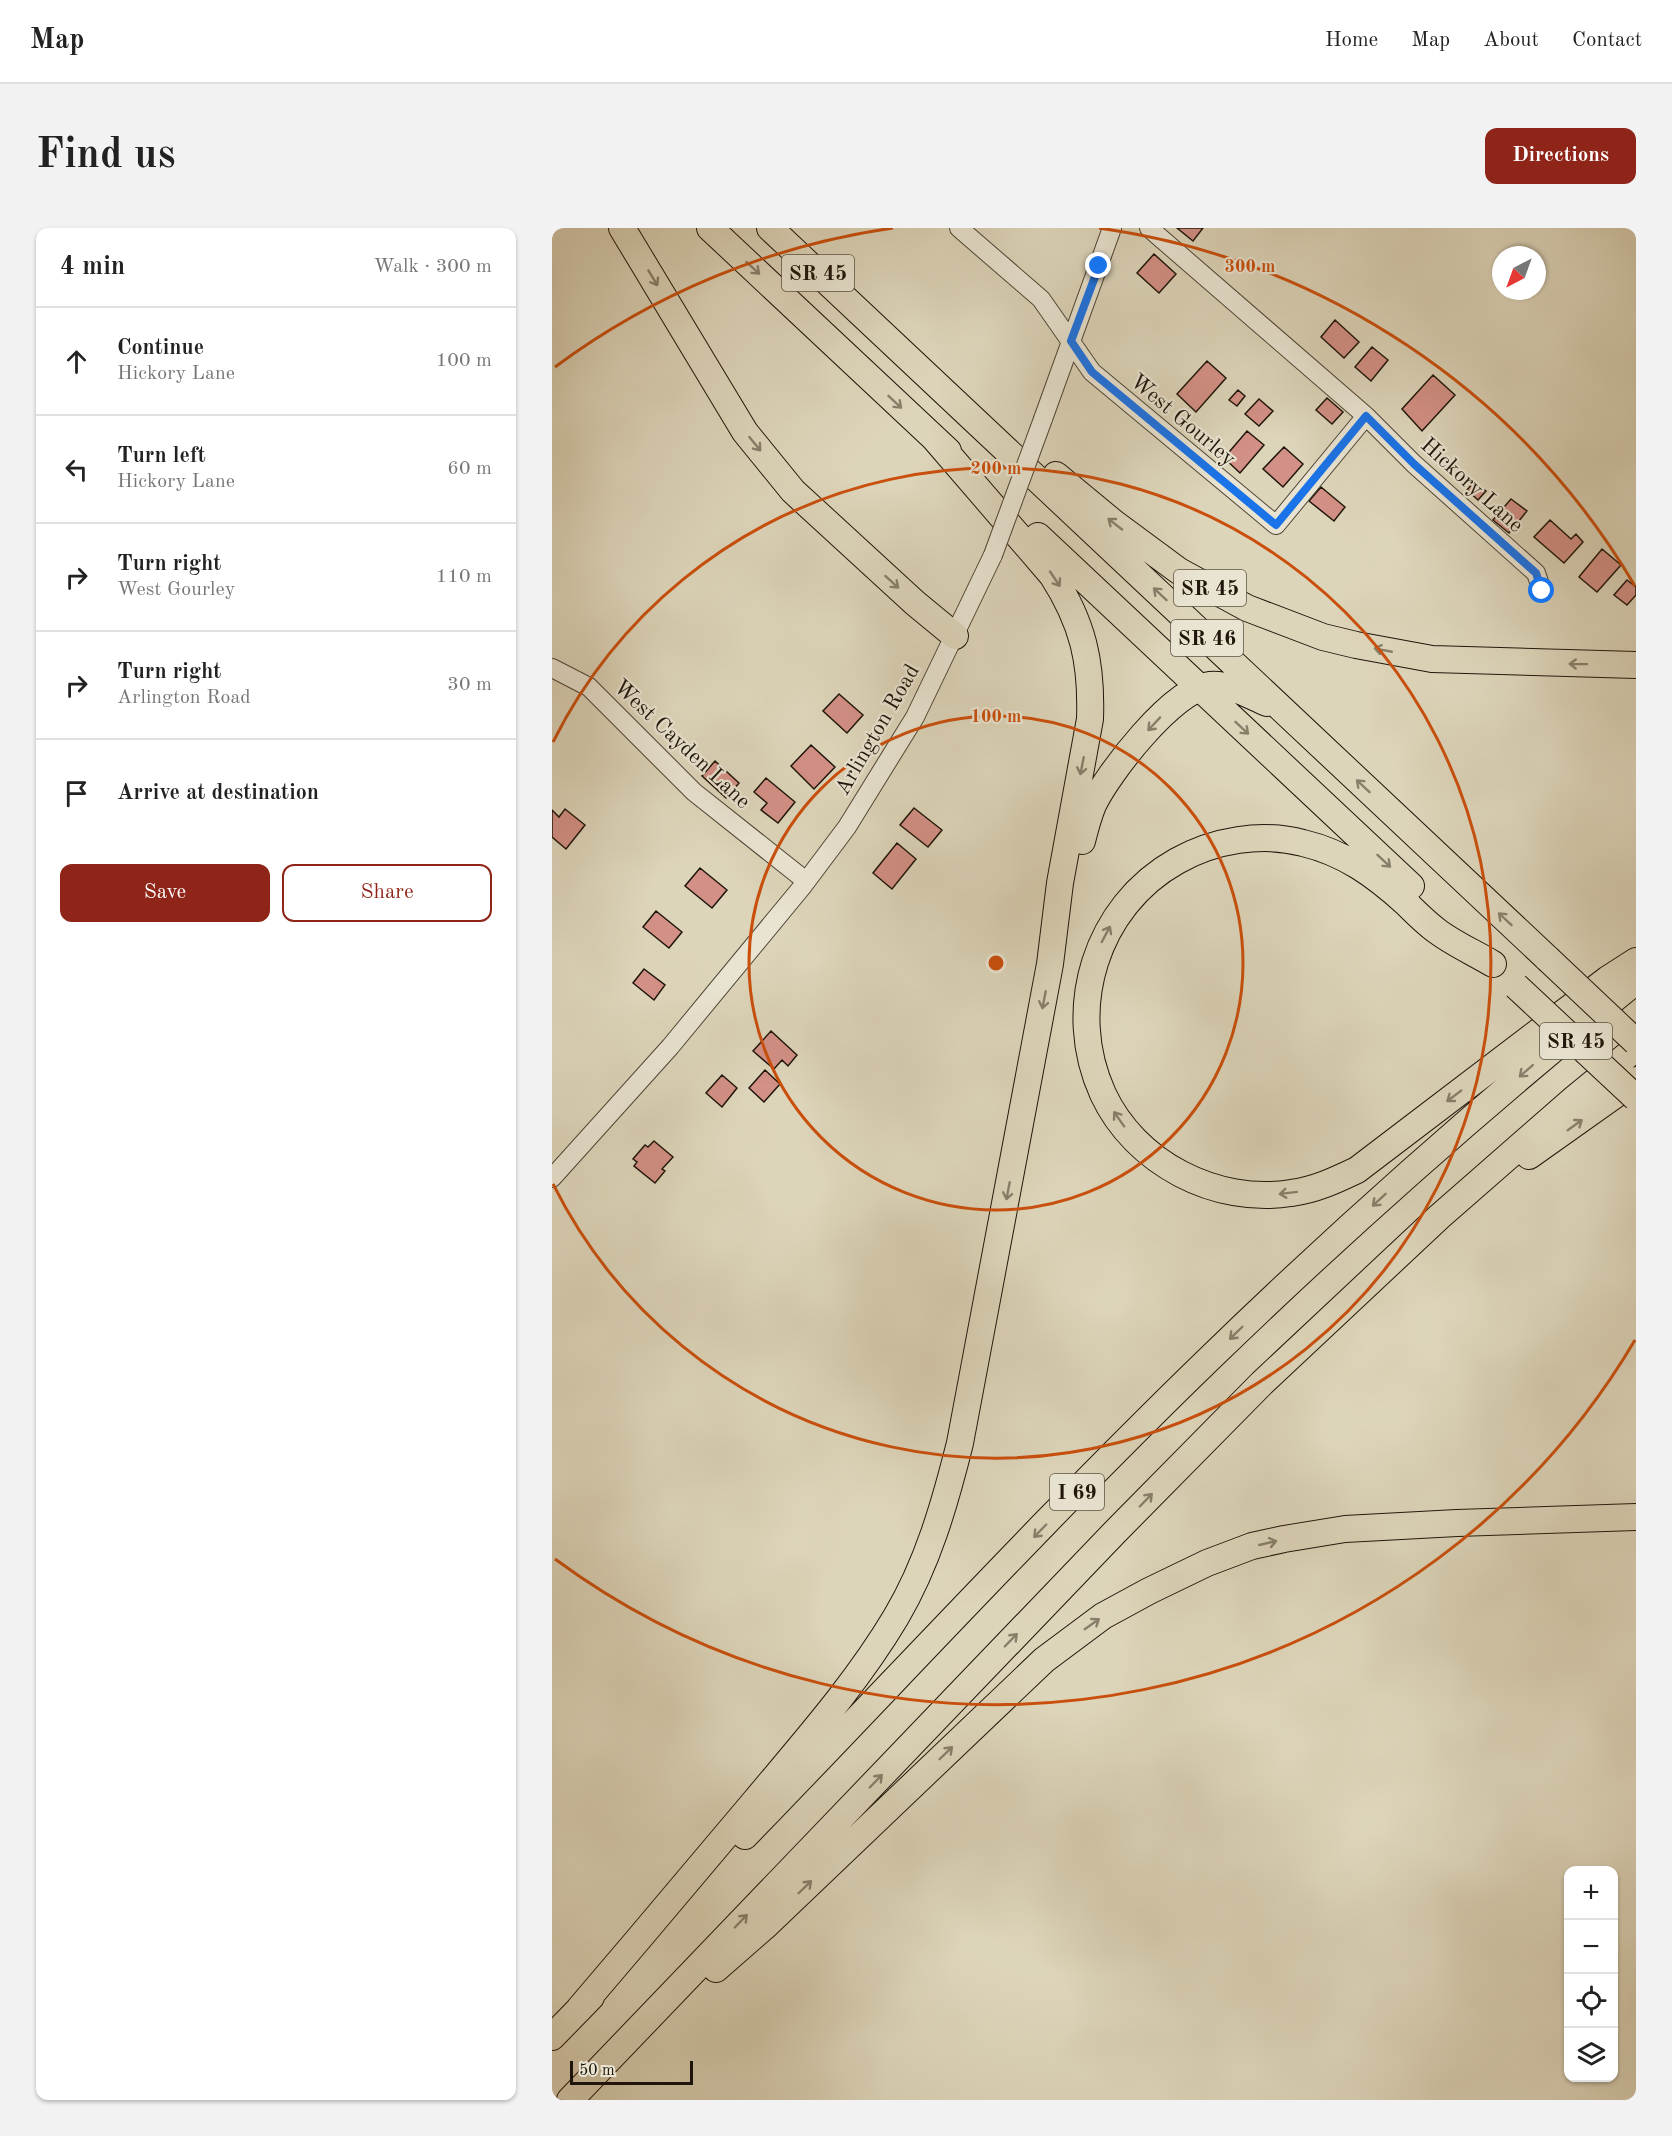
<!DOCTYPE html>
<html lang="en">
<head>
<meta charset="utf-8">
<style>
	:root { --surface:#fff; --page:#f2f2f2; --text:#222; --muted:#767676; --line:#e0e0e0; --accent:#8f2418 }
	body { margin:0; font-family:"Old Standard TT",serif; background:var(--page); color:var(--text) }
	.controls { position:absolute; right:18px; bottom:18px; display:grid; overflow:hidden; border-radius:12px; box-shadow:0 2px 4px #0004 }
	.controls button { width:54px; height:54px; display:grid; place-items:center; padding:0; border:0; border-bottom:2px solid var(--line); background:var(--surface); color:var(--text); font:30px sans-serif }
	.compass { position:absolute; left:940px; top:18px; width:54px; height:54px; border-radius:50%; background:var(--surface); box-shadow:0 2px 4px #0004; rotate:221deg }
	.scale { position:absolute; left:18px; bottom:15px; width:123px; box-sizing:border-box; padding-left:6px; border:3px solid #1f150a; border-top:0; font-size:16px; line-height:21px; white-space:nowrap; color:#1f150a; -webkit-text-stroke:4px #e9e4d2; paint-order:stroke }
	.stop { position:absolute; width:18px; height:18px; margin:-14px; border:4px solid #1a73e8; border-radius:50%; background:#fff }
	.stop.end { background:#1a73e8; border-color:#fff; box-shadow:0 2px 6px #0008 }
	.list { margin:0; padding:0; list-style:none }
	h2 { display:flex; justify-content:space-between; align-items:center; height:78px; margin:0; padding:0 24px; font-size:26px }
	h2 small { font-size:20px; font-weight:400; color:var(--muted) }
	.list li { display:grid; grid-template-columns:39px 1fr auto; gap:18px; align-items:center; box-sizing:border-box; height:108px; padding:0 24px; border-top:2px solid var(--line) }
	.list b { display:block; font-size:22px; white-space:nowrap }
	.list p { margin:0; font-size:20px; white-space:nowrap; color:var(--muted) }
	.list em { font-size:20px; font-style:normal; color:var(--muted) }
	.actions { display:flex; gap:12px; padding:18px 24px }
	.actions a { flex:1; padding:14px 0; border:2px solid var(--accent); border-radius:12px; text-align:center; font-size:21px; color:var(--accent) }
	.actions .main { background:var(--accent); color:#fff }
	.icon { flex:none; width:33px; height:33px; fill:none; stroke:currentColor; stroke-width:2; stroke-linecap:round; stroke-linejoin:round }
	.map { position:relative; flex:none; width:1084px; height:1872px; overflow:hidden; border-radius:12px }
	header { display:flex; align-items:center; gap:36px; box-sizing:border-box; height:84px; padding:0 30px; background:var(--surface); border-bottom:2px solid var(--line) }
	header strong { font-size:28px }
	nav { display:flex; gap:33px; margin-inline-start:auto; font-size:21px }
	.intro { display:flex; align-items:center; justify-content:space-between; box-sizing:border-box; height:144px; padding:0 36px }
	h1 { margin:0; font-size:42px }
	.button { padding:15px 27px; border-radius:12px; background:var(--accent); color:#fff; font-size:21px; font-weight:700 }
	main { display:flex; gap:36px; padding:0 36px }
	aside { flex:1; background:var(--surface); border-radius:12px; box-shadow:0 2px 4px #0004 }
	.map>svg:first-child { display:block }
	.building { fill:#d39086; stroke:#1f150a; stroke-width:1.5 }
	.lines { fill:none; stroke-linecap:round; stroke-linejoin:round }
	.minor-casing { stroke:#4e4536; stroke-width:20 }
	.highway-casing { stroke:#1f150a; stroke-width:28 }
	.minor { stroke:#e9e4d2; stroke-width:18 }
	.highway { stroke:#ddd5ba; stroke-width:26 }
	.minor-bridge-casing { stroke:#4e4536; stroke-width:20; stroke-linecap:butt }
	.highway-bridge-casing { stroke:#1f150a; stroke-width:28; stroke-linecap:butt }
	.minor-bridge { stroke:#e9e4d2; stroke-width:18 }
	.highway-bridge { stroke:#ddd5ba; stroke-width:26 }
	.oneway { stroke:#887f6b }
	.route { stroke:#1a73e8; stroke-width:8 }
	.ring { fill:none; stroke:#ca4f0c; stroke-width:3 }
	.labels { text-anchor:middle; stroke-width:4.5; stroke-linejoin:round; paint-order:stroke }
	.shield { fill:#e9e4d2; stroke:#5c5346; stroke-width:1.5 }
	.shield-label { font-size:21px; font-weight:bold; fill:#1f150a }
	.street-label { font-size:22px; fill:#1f150a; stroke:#e9e4d2 }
	.centre { fill:#ca4f0c; stroke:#e9e4d2; stroke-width:3 }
	.ring-label { font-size:18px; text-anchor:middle; font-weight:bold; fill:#ca4f0c; stroke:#e9e4d2; stroke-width:4.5; stroke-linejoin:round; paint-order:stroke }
</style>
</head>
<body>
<header>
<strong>Map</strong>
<nav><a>Home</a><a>Map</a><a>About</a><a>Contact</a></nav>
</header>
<div class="intro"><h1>Find us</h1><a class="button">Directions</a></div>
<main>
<aside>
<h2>4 min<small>Walk · 300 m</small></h2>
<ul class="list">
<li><svg class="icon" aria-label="ahead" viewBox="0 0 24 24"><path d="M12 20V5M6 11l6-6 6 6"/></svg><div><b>Continue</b><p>Hickory Lane</p></div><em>100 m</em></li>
<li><svg class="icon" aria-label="left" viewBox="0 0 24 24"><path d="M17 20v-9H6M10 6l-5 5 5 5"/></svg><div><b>Turn left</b><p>Hickory Lane</p></div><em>60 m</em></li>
<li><svg class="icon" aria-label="right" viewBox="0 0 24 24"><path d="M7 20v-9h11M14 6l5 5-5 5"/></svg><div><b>Turn right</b><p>West Gourley</p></div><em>110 m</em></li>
<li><svg class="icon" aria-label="right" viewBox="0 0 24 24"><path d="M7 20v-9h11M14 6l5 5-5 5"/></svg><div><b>Turn right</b><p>Arlington Road</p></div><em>30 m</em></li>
<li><svg class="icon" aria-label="arrive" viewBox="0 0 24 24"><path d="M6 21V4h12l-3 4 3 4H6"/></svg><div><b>Arrive at destination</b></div></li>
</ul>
<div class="actions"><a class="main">Save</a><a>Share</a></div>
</aside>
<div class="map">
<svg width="1084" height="1872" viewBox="0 0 1084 1872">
	<rect width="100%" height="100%" fill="#ddd5ba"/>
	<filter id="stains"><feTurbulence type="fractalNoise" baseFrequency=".00333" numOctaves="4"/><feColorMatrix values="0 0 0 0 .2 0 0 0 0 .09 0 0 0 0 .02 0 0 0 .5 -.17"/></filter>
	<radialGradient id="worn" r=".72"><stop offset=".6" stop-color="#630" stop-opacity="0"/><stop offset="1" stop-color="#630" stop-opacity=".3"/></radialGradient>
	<path class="building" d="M625,0H651L641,13Z
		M602,26L624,46L607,65L585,45Z
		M783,92L807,114L792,130L769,109Z
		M820,119L836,132L819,153L803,139Z
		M655,133L674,150L644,184L625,166Z
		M881,147L903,167L870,203L850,181Z
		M686,162L693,168L685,178L677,172Z
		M775,170L791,184L780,196L764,182Z
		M707,171L721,183L707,198L693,186Z
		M695,203L712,217L688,245L672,230Z
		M732,219L751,236L731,259L711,241Z
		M922,254L934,263L926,272L915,262Z
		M769,259L793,279L782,293L757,273Z
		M959,271L975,283L957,305L941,292Z
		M998,292L1019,311L1024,306L1031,314L1012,335L982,309Z
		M1050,321L1069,337L1045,364L1027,349Z
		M1075,352L1084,359V367L1075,377L1062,367Z
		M287,466L311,487L295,505L271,483Z
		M259,517L283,539L262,561L239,538Z
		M163,533L187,555L174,570L150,548Z
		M214,550L243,574L226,595L209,582L215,575L202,564Z
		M362,580L390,602L376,619L348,597Z
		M13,581L33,597L14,621L0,609V582L7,589Z
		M345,615L364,631L340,661L321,645Z
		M148,640L175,662L160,680L133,658Z
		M104,683L130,704L117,720L91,699Z
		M92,741L113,757L102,772L81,755Z
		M219,803L245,827L236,838L230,832L222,841L201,823Z
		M213,842L228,856L212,874L197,860Z
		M170,847L185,860L170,879L154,865Z
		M102,913L121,929L110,941L113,943L103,955L82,938L85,934L81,931L93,917L96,919Z"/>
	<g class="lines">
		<defs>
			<path id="minor" d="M407,0L489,71L540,144L724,297L814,188L597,0
				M814,188L862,236L984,345L990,363
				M491,191L560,0
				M0,440L37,459L142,564L254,653
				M0,950L118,819L250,659L295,599L363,489L441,327"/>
			<path id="highway" d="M70,0L193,204L241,263L363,375L403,408
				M158,0L396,223
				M218,0L996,731
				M504,247L562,295L627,343L695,380L771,409L804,417L880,431L1084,437
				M486,308L859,658
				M530,613C533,601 536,589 541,577C556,545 621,461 658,457C677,455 698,468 715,475
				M941,736C923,725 902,716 885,703C874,695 864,685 854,675C823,647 793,625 751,615C710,604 662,612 625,633C544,678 512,781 551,866C583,935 664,977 739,965C763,962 784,952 805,942L1056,751L1084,733
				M977,928L1084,852
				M193,1608C347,1449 497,1286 656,1132C793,999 936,873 1084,753
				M164,1741L212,1699L492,1432L551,1388L597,1363L655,1335L700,1318L732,1311L793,1301L905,1295L1084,1289
				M27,1781C86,1712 145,1642 203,1573C253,1513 304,1456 344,1389C376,1335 393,1275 408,1215L498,736L508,655L538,491C540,434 531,395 500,347L383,211
				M0,1809L39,1769
				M18,1872L563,1304L710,1155L887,989L1023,870L1084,820"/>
		</defs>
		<use href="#minor" class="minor-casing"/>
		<use href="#highway" class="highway-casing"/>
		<use href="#minor" class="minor"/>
		<use href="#highway" class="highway"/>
		<defs>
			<path id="minor-bridge" d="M441,327L491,191"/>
			<path id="highway-bridge" d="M996,731L1084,814
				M964,758L1084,870"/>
		</defs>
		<use href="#minor-bridge" class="minor-bridge-casing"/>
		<use href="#highway-bridge" class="highway-bridge-casing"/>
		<use href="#minor-bridge" class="minor-bridge"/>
		<use href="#highway-bridge" class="highway-bridge"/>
	</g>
	<defs><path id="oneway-shaft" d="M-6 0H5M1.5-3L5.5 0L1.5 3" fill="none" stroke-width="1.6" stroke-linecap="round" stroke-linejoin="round" transform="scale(1.5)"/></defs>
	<g class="oneway">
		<use href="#oneway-shaft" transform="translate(201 40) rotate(43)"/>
		<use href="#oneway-shaft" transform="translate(101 50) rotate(59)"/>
		<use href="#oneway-shaft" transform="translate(343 174) rotate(43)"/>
		<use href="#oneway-shaft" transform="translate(203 216) rotate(51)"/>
		<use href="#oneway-shaft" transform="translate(563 296) rotate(-142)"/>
		<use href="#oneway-shaft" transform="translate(503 351) rotate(56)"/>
		<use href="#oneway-shaft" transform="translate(340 354) rotate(42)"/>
		<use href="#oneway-shaft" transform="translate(608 366) rotate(-137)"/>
		<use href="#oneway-shaft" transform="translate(831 422) rotate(-169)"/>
		<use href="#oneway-shaft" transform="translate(1026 436) rotate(-179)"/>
		<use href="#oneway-shaft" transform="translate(602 496) rotate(133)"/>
		<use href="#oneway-shaft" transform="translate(690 500) rotate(43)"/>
		<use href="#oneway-shaft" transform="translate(530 538) rotate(101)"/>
		<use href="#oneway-shaft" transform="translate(811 558) rotate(-137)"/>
		<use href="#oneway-shaft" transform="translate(832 633) rotate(43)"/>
		<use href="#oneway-shaft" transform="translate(953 691) rotate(-137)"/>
		<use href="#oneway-shaft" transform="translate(554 706) rotate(-62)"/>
		<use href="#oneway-shaft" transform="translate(492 772) rotate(101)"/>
		<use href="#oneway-shaft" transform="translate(974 843) rotate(139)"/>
		<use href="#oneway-shaft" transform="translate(902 868) rotate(143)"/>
		<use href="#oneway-shaft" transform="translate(567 891) rotate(-125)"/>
		<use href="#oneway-shaft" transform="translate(1023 897) rotate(-36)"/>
		<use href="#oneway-shaft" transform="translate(456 963) rotate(101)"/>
		<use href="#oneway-shaft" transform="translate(736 965) rotate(173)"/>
		<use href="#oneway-shaft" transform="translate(827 972) rotate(137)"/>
		<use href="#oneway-shaft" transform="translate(684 1105) rotate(136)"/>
		<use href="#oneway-shaft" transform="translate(594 1272) rotate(-46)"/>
		<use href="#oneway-shaft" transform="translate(488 1303) rotate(134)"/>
		<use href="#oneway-shaft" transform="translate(716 1315) rotate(-13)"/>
		<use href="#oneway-shaft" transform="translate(540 1396) rotate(-35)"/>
		<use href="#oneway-shaft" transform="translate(459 1412) rotate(-46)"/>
		<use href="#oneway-shaft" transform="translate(394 1525) rotate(-44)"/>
		<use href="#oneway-shaft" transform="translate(324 1553) rotate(-46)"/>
		<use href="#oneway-shaft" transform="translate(253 1659) rotate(-44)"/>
		<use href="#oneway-shaft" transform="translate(189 1693) rotate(-46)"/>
	</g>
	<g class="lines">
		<path class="route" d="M547,38L519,113L540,144L724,297L814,188L862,236L984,345L990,363"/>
	</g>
	<g class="ring">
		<circle cx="444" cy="735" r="247"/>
		<path d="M1 514A495 495 0 1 1 1 956"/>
		<path d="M1083 1112A742 742 0 0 1 3 1331M3 139A742 742 0 0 1 341 0M547 0A742 742 0 0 1 1083 358"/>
	</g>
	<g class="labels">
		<g class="shield">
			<rect x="230" y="27" width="72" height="36" rx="4.5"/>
			<rect x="622" y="342" width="72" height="36" rx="4.5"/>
			<rect x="619" y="392" width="72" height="36" rx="4.5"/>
			<rect x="988" y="795" width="72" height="36" rx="4.5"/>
			<rect x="498" y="1246" width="54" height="36" rx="4.5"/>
		</g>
		<g class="shield-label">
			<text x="266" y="52">SR 45</text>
			<text x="658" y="367">SR 45</text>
			<text x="655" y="417">SR 46</text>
			<text x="1024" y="820">SR 45</text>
			<text x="525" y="1271">I 69</text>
		</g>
		<g class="street-label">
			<text transform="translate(632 191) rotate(40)" y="8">West Gourley</text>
			<text transform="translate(921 256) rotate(42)" y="8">Hickory Lane</text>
			<text transform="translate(324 501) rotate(-60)" y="8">Arlington Road</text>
			<text transform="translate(131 515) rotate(43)" y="8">West Cayden Lane</text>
		</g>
	</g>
	<circle cx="444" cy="735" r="9" class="centre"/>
	<g class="ring-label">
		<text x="698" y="44">300 m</text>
		<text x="444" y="246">200 m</text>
		<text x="444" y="494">100 m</text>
	</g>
	<rect width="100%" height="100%" filter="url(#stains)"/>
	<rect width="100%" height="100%" fill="url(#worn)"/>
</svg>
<div class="controls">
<button>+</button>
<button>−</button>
<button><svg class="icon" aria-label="locate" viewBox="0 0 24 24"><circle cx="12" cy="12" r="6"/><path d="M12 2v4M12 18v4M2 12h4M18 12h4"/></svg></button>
<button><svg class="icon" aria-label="layers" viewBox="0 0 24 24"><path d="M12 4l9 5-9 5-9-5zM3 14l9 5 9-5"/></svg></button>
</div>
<svg class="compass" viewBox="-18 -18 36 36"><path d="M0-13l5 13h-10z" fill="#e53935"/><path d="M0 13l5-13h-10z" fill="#767676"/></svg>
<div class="scale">50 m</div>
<div class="stop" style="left:990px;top:363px"></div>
<div class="stop end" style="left:547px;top:38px"></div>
</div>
</main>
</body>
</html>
